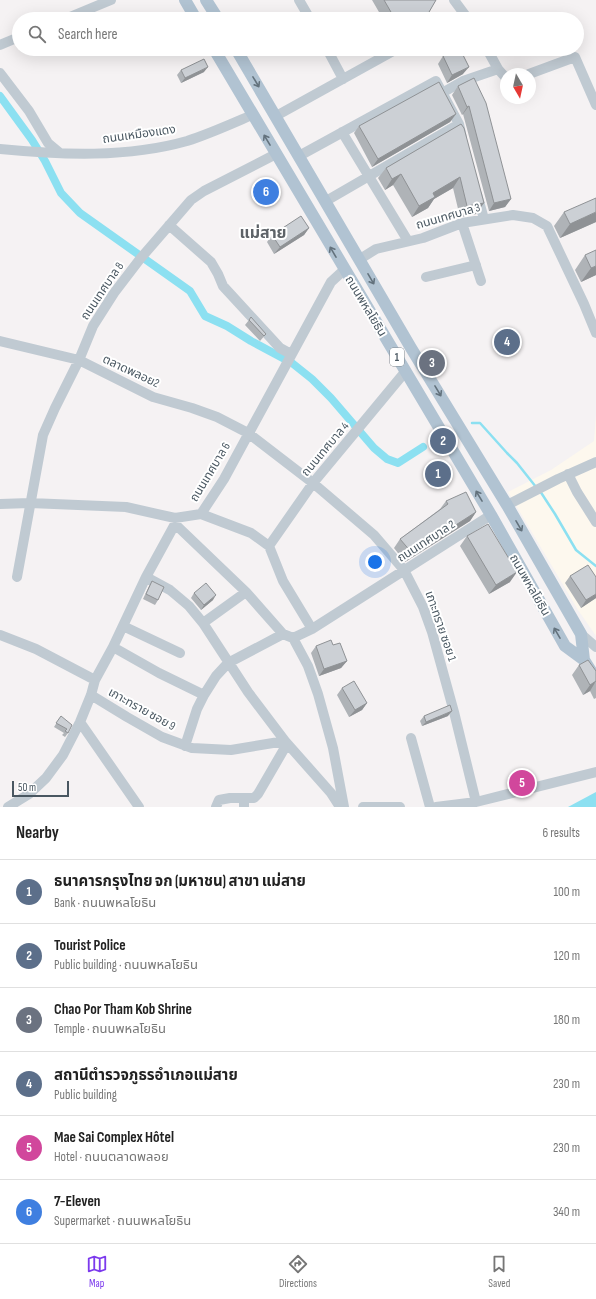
<!DOCTYPE html>
<html lang="en">
<head>
<meta charset="utf-8">
<style>
	:root { --surface:#fff; --page:#f6f6f6; --text:#222; --muted:#767676; --line:#e0e0e0; --accent:#7c3aed }
	body { margin:0; font-family:"Sofia Sans Condensed","Noto Sans Thai",sans-serif; background:var(--page); color:var(--text) }
	.compass { position:absolute; left:500px; top:68px; width:36px; height:36px; border-radius:50%; background:var(--surface); box-shadow:0 4px 16px #0002; rotate:171deg }
	.scale { position:absolute; left:12px; bottom:10px; width:57px; box-sizing:border-box; padding-left:4px; border:2px solid #495761; border-top:0; font-size:11px; line-height:14px; white-space:nowrap; color:#495761; -webkit-text-stroke:3px #fff; paint-order:stroke }
	.you { position:absolute; left:375px; top:562px; width:14px; height:14px; margin:-10px; border:3px solid #fff; border-radius:50%; background:#1a73e8; box-shadow:0 0 0 6px #1a73e833 }
	.badge { display:grid; place-items:center; width:26px; height:26px; border-radius:50%; background:var(--accent); color:#fff; font-size:13px; font-weight:700 }
	.pin { position:absolute; translate:-50% -50%; border:2px solid #fff; box-shadow:0 1px 4px #0006 }
	.list { margin:0; padding:0; list-style:none }
	h2 { display:flex; justify-content:space-between; align-items:center; height:52px; margin:0; padding:0 16px; font-size:17px }
	h2 small { font-size:13px; font-weight:400; color:var(--muted) }
	.list li { display:grid; grid-template-columns:26px 1fr auto; gap:12px; align-items:center; box-sizing:border-box; height:64px; padding:0 16px; border-top:1px solid var(--line) }
	.list b { display:block; font-size:15px; white-space:nowrap }
	.list p { margin:0; font-size:13px; white-space:nowrap; color:var(--muted) }
	.list em { font-size:13px; font-style:normal; color:var(--muted) }
	.icon { flex:none; width:22px; height:22px; fill:none; stroke:currentColor; stroke-width:2; stroke-linecap:round; stroke-linejoin:round }
	.map { position:relative; flex:none; width:596px; height:807px; overflow:hidden }
	.search { position:absolute; background:var(--surface); box-shadow:0 4px 16px #0002; left:12px; right:12px; top:12px; height:44px; display:flex; align-items:center; gap:10px; box-sizing:border-box; padding:0 14px; border-radius:22px; color:var(--muted); font-size:15px }
	.sheet { height:436px; background:var(--surface) }
	nav { display:flex; justify-content:space-around; align-items:center; box-sizing:border-box; height:56px; border-top:1px solid var(--line); background:var(--surface); font-size:11px; color:var(--muted) }
	nav a { display:grid; justify-items:center; gap:2px }
	nav .on { color:var(--accent) }
	.map>svg:first-child { display:block }
	.commercial { fill:#fdf8ee }
	.water { fill:#8ce0f1 }
	.lines { fill:none; stroke-linecap:round; stroke-linejoin:round }
	.stream { stroke:#8ce0f1; stroke-width:2.5 }
	.canal { stroke:#8ce0f1; stroke-width:8 }
	.minor { stroke:#c0cad2; stroke-width:10 }
	.major { stroke:#b1c3d2; stroke-width:12 }
	.wall { fill:#afb3b7 }
	.shaded-wall { fill:#8f9295 }
	.building { fill:#ccd0d5; stroke:#8f9295 }
	.oneway { stroke:#63727d }
	.labels { text-anchor:middle; stroke-width:4; stroke-linejoin:round; paint-order:stroke }
	.shield { fill:#fff; stroke:#808990; stroke-width:1 }
	.shield-label { font-size:11px; font-weight:bold; fill:#495761 }
	.street-label { font-size:12px; fill:#495761; stroke:#fff }
	.district-label { font-size:16px; font-weight:bold; fill:#5e6368; stroke:#fff }
</style>
</head>
<body>
<div class="map">
<svg width="596" height="807" viewBox="0 0 596 807">
	<rect width="100%" height="100%" fill="#f5f2f3"/>
	<path class="commercial" d="M596,415V636L578,610L508,492L551,470L594,441Z"/>
	<path class="water" d="M596,792V807H568Z"/>
	<g class="lines">
		<path class="stream" d="M472,423H480L507,453L517,463L536,487
			M540,491L555,514L576,550L596,566"/>
		<path class="canal" d="M0,96L32,140L45,161L61,193L80,213L190,291L205,316L227,326L251,341L292,363L312,379L331,398L374,448L387,459L398,463L423,447"/>
		<path class="minor" d="M299,0L310,19
			M454,0L468,19
			M65,19L111,0
			M0,45L19,37
			M327,49L343,79
			M487,49L498,69L506,78
			M0,73L29,111L48,143L60,153
			M529,74L575,57L596,105
			M442,93L463,81L498,69
			M276,116L397,49
			M342,132L408,241
			M0,149C62,155 127,158 187,141C209,134 231,124 252,115
			M299,156L436,81L459,124L462,138
			M477,194L484,219
			M326,201L459,124
			M462,223L481,281
			M169,225L211,262L218,274L223,286L280,348L291,354
			M360,259L376,249L423,238L462,223L513,215L533,218L547,226L584,304L596,333
			M426,277L476,265
			M0,341L79,360L153,397L192,408L217,417L248,433L313,483L374,535L404,570L423,607L432,632L454,712L476,802
			M568,474L577,492L596,522
			M0,504L30,503L126,507L175,518L201,514L224,479L331,282L344,270
			M507,505L558,479L596,462
			M201,514L251,533L269,546L283,581L312,629
			M175,524L246,592L283,634L293,638L308,666L318,694L333,748L344,807
			M269,546L313,483L405,372
			M17,577L43,435L55,408L79,360L93,326L114,293L140,259L191,200L204,191L276,154
			M146,577L170,590L189,606L203,623L248,692L285,741
			M203,623L246,592
			M123,626L180,653
			M581,634L596,647
			M0,635L36,649L95,680
			M293,638L312,629L491,515
			M113,647L159,673L204,695L216,676L228,663L283,634
			M91,695L127,717L162,737L192,748L231,750L285,741L331,793L340,807
			M80,722L139,807
			M411,738L430,807
			M185,746L197,709L204,695
			M244,798H254L258,794L287,744
			M8,807L29,794L46,778L63,755L80,722L91,695L95,680L113,647L146,577L175,524V518
			M216,807L219,800L230,798H244V807
			M363,807H400
			M436,807L476,802L596,772"/>
		<path class="major" d="M185,0L196,19
			M206,0L218,19
			M214,49L491,515L565,646L584,660L596,679
			M236,49L411,348L507,505L581,634L584,660"/>
	</g>
	<path class="wall" d="M372,0H436L425,19H383Z
		M403,49H406L402,55Z
		M443,56L463,74L447,83L438,64Z
		M181,70L204,72L181,83L177,75Z
		M474,78L511,199L505,207L489,211L463,114L462,115L452,95L458,86Z
		M456,114L450,122L372,167L354,133L359,126Z
		M461,124L476,214L460,217L453,188L434,199L428,208L412,217L393,185L385,190L378,178L386,168Z
		M564,212L596,222L560,238L554,226Z
		M309,228L304,235L274,254L267,242L272,235Z
		M585,255L596,275L581,282L575,270Z
		M249,320L266,334L260,341L245,325Z
		M446,501L476,512L470,521L405,562L394,548L400,539L440,509Z
		M467,536L510,582L489,594L460,546Z
		M570,576L596,598L581,608L565,583Z
		M152,581L158,600L155,605L143,599L149,586Z
		M194,593L213,600L201,610L191,598Z
		M333,645L347,661L341,668L319,676L311,653L316,646Z
		M579,665L596,671V698L594,699L590,691L583,695L572,675Z
		M342,688L367,703L362,710L349,717L337,695Z
		M61,716L68,733L65,737L62,735L64,733L54,727Z
		M424,716H448L422,726L420,721Z"/>
	<path class="shaded-wall" d="M208,67L204,72L181,83L185,78Z
		M469,67L463,74L447,83L452,75Z
		M469,106L463,114L462,115L467,107Z
		M456,114L450,122L372,167L378,159Z
		M401,174L393,185L385,190L392,179Z
		M460,177L453,188L434,199L428,208L412,217L419,206L433,193Z
		M511,199L505,207L489,211L494,203Z
		M484,203L476,214L460,217L467,206Z
		M596,212V222L560,238L570,224Z
		M309,228L304,235L274,254L280,247Z
		M596,266V275L581,282L591,268Z
		M476,512L470,521L405,562L412,553Z
		M517,572L510,582L489,594L496,585Z
		M596,594V598L581,608L586,600Z
		M216,595L213,600L201,610L204,605Z
		M347,661L341,668L319,676L324,669Z
		M596,681L590,691L583,695L590,685Z
		M367,703L362,710L349,717L355,710Z
		M452,711L448,716L422,726L426,722Z"/>
	<path class="building" d="M384,0H436L425,19H395Z
		M459,49H460L469,67L452,75L443,56Z
		M204,59L208,67L185,78L181,70Z
		M474,78L486,103L511,199L494,203L469,106L467,107L458,86Z
		M439,82L456,114L378,159L359,126Z
		M461,124L464,128L484,203L467,206L460,177L433,193L435,197L419,206L401,174L392,179L386,168Z
		M596,198V212L570,224L564,212Z
		M301,216L309,228L280,247L272,235Z
		M596,250V266L591,268L585,255Z
		M251,317L266,334L264,336L249,320Z
		M466,492L476,512L412,553L400,539L448,504L446,501Z
		M488,524L517,572L496,585L467,536Z
		M588,565L596,577V594L586,600L570,576Z
		M152,581L164,587L158,600L146,594Z
		M206,583L216,595L204,605L194,593Z
		M331,640L333,645L340,643L347,661L324,669L316,646Z
		M588,660L596,671V681L590,685L579,665Z
		M354,681L367,703L355,710L342,688Z
		M450,705L452,711L426,722L424,716Z
		M61,716L72,725L68,733L65,731L67,729L56,723Z"/>
	<defs><path id="oneway-shaft" d="M-6 0H5M1.5-3L5.5 0L1.5 3" fill="none" stroke-width="1.6" stroke-linecap="round" stroke-linejoin="round"/></defs>
	<g class="oneway">
		<use href="#oneway-shaft" transform="translate(256 82) rotate(59)"/>
		<use href="#oneway-shaft" transform="translate(267 140) rotate(-121)"/>
		<use href="#oneway-shaft" transform="translate(333 252) rotate(-120)"/>
		<use href="#oneway-shaft" transform="translate(371 279) rotate(60)"/>
		<use href="#oneway-shaft" transform="translate(438 391) rotate(59)"/>
		<use href="#oneway-shaft" transform="translate(479 496) rotate(-121)"/>
		<use href="#oneway-shaft" transform="translate(519 526) rotate(60)"/>
		<use href="#oneway-shaft" transform="translate(557 633) rotate(-120)"/>
	</g>
	<g class="labels">
		<rect class="shield" x="390" y="348" width="14" height="18" rx="3"/>
		<g class="shield-label">
			<text x="397" y="361">1</text>
		</g>
		<g class="street-label">
			<text transform="translate(139 134) rotate(-8)" y="4">ถนนเหมืองแดง</text>
			<text transform="translate(448 216) rotate(-16)" y="4">ถนนเทศบาล 3</text>
			<text transform="translate(102 291) rotate(-56)" y="4">ถนนเทศบาล 8</text>
			<text transform="translate(366 306) rotate(59)" y="4">ถนนพหลโยธิน</text>
			<text transform="translate(131 371) rotate(25)" y="4">ตลาดพลอย2</text>
			<text transform="translate(325 449) rotate(-50)" y="4">ถนนเทศบาล 4</text>
			<text transform="translate(210 472) rotate(-59)" y="4">ถนนเทศบาล 6</text>
			<text transform="translate(426 541) rotate(-33)" y="4">ถนนเทศบาล 2</text>
			<text transform="translate(530 585) rotate(60)" y="4">ถนนพหลโยธิน</text>
			<text transform="translate(441 626) rotate(71)" y="4">เกาะทราย ซอย 1</text>
			<text transform="translate(142 709) rotate(29)" y="4">เกาะทราย ซอย 9</text>
		</g>
		<g class="district-label">
			<text x="263" y="238">แม่สาย</text>
		</g>
	</g>
</svg>
<svg class="compass" viewBox="-18 -18 36 36"><path d="M0-13l5 13h-10z" fill="#e53935"/><path d="M0 13l5-13h-10z" fill="#767676"/></svg>
<div class="scale">50 m</div>
<div class="you"></div>
<div class="pin badge" style="left:438px;top:474px;background:#5c6f8a">1</div>
<div class="pin badge" style="left:443px;top:441px;background:#5c6f8a">2</div>
<div class="pin badge" style="left:432px;top:363px;background:#6b7280">3</div>
<div class="pin badge" style="left:507px;top:342px;background:#5c6f8a">4</div>
<div class="pin badge" style="left:522px;top:783px;background:#d1479c">5</div>
<div class="pin badge" style="left:266px;top:192px;background:#3f7fe0">6</div>
<div class="search"><svg class="icon" aria-label="search" viewBox="0 0 24 24"><circle cx="10" cy="10" r="6"/><path d="M15 15l6 6"/></svg>Search here</div>
</div>
<section class="sheet">
<h2>Nearby<small>6 results</small></h2>
<ul class="list">
<li><span class="badge" style="background:#5c6f8a">1</span><div><b>ธนาคารกรุงไทย จก (มหาชน) สาขา แม่สาย</b><p>Bank · ถนนพหลโยธิน</p></div><em>100 m</em></li>
<li><span class="badge" style="background:#5c6f8a">2</span><div><b>Tourist Police</b><p>Public building · ถนนพหลโยธิน</p></div><em>120 m</em></li>
<li><span class="badge" style="background:#6b7280">3</span><div><b>Chao Por Tham Kob Shrine</b><p>Temple · ถนนพหลโยธิน</p></div><em>180 m</em></li>
<li><span class="badge" style="background:#5c6f8a">4</span><div><b>สถานีตำรวจภูธรอำเภอแม่สาย</b><p>Public building</p></div><em>230 m</em></li>
<li><span class="badge" style="background:#d1479c">5</span><div><b>Mae Sai Complex Hôtel</b><p>Hotel · ถนนตลาดพลอย</p></div><em>230 m</em></li>
<li><span class="badge" style="background:#3f7fe0">6</span><div><b>7-Eleven</b><p>Supermarket · ถนนพหลโยธิน</p></div><em>340 m</em></li>
</ul>
</section>
<nav>
<a class="on"><svg class="icon" aria-label="map" viewBox="0 0 24 24"><path d="M3 6l6-2 6 2 6-2v14l-6 2-6-2-6 2zM9 4v14M15 6v14"/></svg>Map</a>
<a><svg class="icon" aria-label="directions" viewBox="0 0 24 24"><path d="M12 3l9 9-9 9-9-9zM9 14v-3h6M13 9l2 2-2 2"/></svg>Directions</a>
<a><svg class="icon" aria-label="saved" viewBox="0 0 24 24"><path d="M7 4h10v16l-5-4-5 4z"/></svg>Saved</a>
</nav>
</body>
</html>
